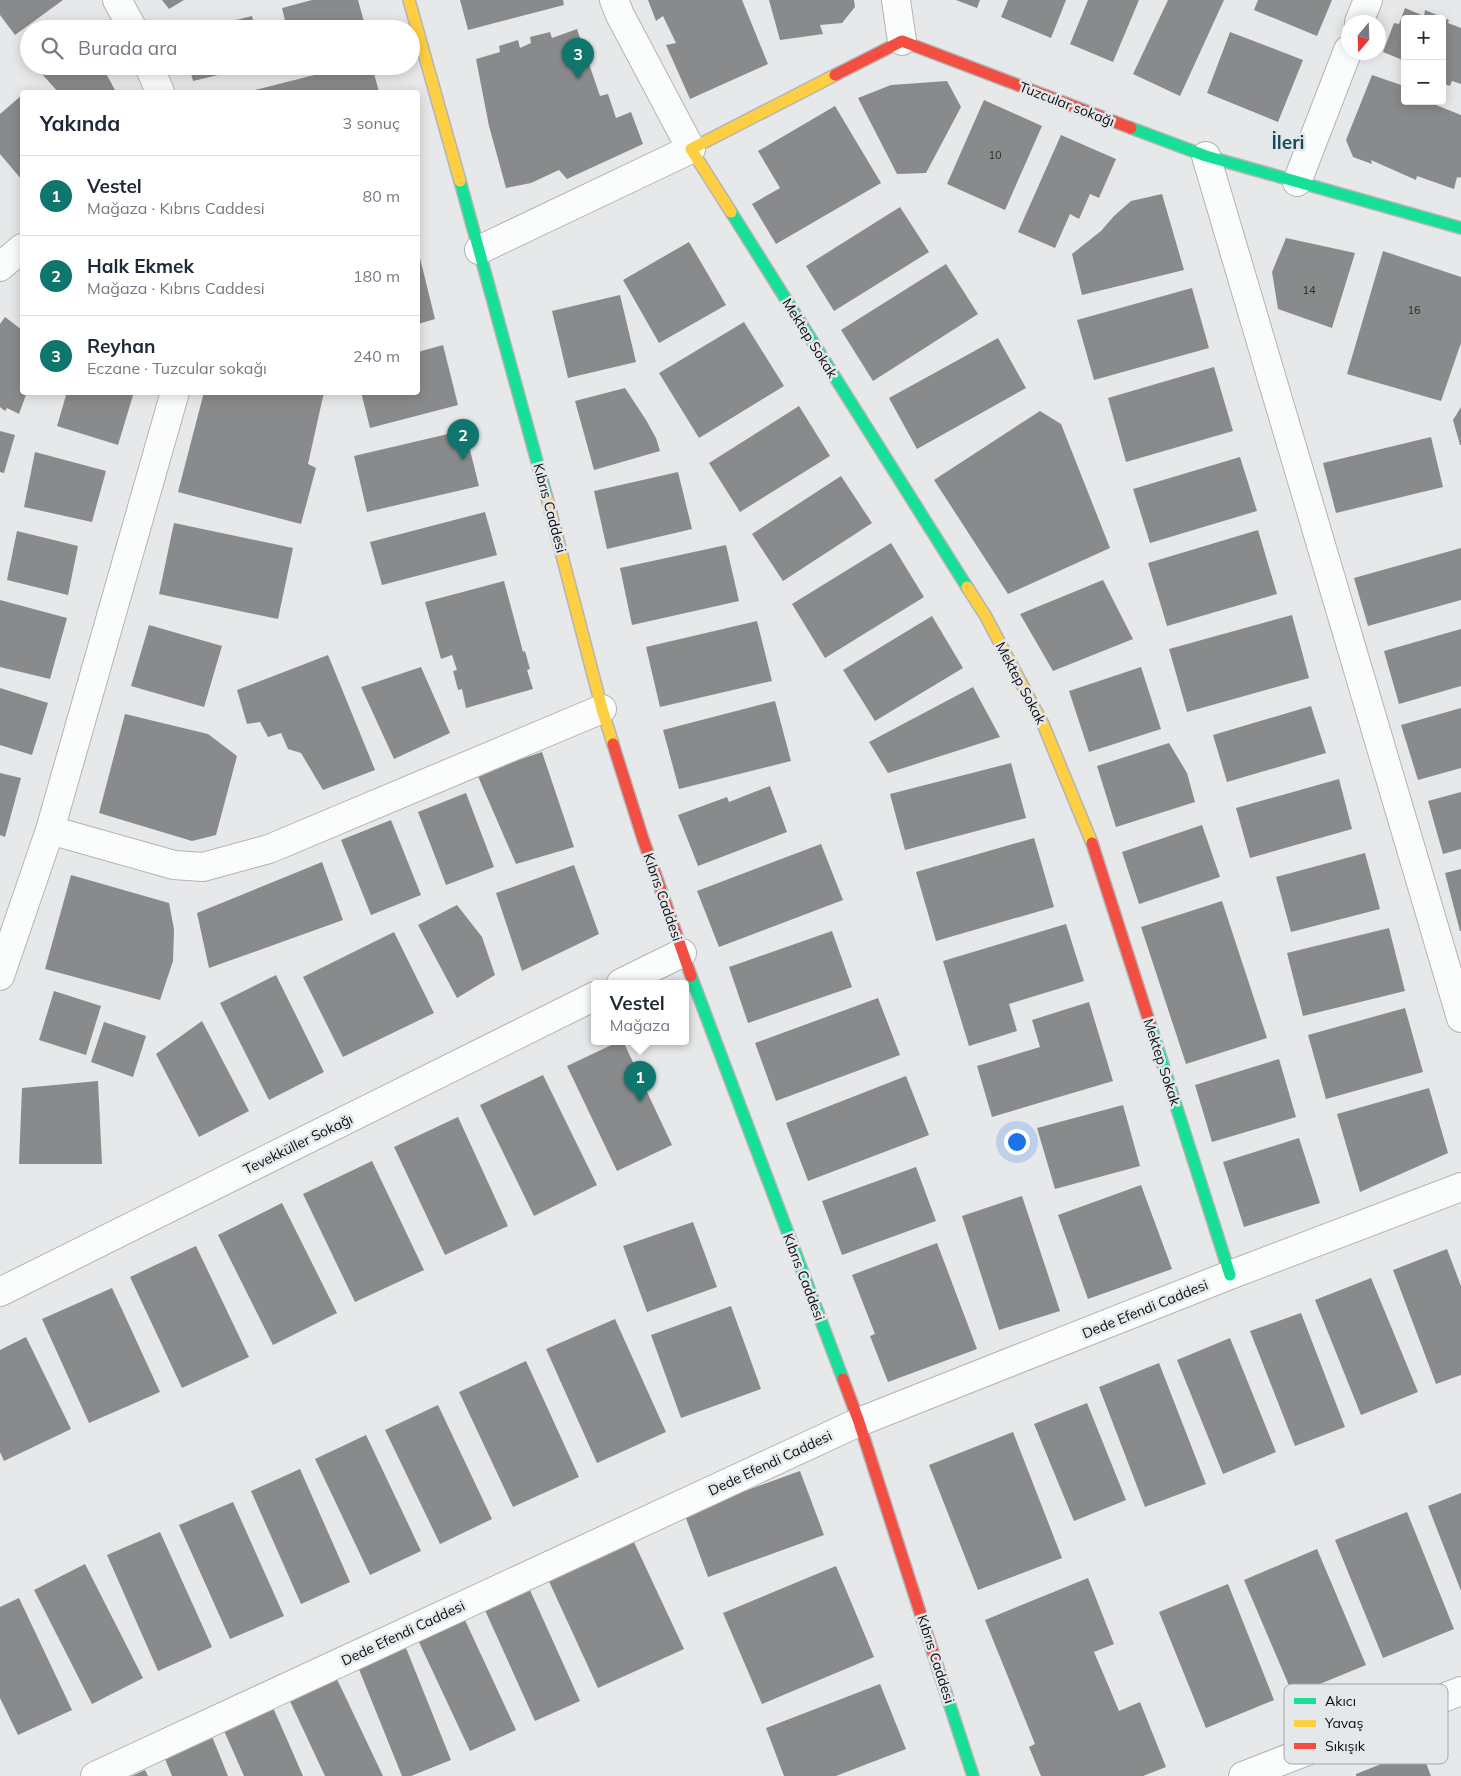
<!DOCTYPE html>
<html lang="tr">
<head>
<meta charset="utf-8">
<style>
	:root { --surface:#fff; --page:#f6f6f7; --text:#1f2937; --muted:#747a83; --line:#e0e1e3; --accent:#0f766e }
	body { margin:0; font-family:Mulish,sans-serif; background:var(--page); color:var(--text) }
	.controls { position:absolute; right:15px; top:15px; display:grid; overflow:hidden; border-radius:5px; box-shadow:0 2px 12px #0003 }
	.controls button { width:45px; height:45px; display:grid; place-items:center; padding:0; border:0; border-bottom:1px solid var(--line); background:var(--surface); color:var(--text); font:25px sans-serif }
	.compass { position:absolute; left:1341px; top:15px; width:45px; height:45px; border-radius:50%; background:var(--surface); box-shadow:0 2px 12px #0003; rotate:199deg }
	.you { position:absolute; left:1016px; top:1141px; width:18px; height:18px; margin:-12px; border:4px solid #fff; border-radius:50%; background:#1a73e8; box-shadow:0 0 0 8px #1a73e833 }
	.badge { display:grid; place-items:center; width:32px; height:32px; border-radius:50%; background:var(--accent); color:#fff; font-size:16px; font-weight:700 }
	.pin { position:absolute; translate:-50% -41px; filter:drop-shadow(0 1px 2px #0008) }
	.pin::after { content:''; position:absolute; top:26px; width:18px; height:15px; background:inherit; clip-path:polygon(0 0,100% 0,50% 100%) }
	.popup { position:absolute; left:591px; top:980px; width:98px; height:65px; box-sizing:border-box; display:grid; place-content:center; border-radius:5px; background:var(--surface); filter:drop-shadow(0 1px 4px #0005); font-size:16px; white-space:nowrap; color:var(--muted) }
	.popup b { font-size:19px; color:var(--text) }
	.popup::after { content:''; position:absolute; left:50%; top:100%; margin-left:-10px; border:10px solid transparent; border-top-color:var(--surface) }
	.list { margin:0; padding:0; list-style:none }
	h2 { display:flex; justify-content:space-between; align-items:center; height:65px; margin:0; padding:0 20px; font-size:21px }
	h2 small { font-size:16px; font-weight:400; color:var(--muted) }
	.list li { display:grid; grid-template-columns:32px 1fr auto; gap:15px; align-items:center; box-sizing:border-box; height:80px; padding:0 20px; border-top:1px solid var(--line) }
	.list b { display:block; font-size:19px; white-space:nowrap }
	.list p { margin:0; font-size:16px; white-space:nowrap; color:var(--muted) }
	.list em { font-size:16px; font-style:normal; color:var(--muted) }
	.icon { flex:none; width:28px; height:28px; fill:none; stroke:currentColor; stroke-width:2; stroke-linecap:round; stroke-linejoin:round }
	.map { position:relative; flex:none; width:1461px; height:1776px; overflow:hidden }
	.search { position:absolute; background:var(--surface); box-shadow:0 2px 12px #0003; left:20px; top:20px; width:400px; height:55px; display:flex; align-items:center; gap:12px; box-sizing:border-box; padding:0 18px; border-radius:28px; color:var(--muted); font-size:19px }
	.panel { position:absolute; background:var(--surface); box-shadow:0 2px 12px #0003; left:20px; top:90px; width:400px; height:305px; border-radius:5px }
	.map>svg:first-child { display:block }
	.building { fill:#898a8b }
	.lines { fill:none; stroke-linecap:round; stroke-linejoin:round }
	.street-casing { stroke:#b3b4b6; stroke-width:30 }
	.fast-casing { stroke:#b3b4b6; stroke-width:14 }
	.slow-casing { stroke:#b3b4b6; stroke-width:14 }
	.jam-casing { stroke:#b3b4b6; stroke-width:14 }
	.street { stroke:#fbfcfc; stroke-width:28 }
	.fast { stroke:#16e098; stroke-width:11 }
	.slow { stroke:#ffcf43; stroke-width:11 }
	.jam { stroke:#f24e42; stroke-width:11 }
	.labels { text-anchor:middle; stroke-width:5; stroke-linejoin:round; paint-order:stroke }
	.number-label { font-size:11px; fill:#2a2c2c }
	.street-label { font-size:14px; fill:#0b0c0d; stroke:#e5e8eb }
	.district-label { font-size:19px; font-weight:bold; fill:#134c58; stroke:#e5e8eb }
	.key { fill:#e5e8eb; stroke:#a4a6a8; stroke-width:1 }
	.key-label { font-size:14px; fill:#0b0c0d }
</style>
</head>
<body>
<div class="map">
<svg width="1461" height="1776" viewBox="0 0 1461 1776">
	<rect width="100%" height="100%" fill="#e6e8ea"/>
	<path class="building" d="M0,0H63L15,35L0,15Z
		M162,0H184L169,9Z
		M312,0H358L366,29H287L282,8Z
		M460,0H563L564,5L468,30Z
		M648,0H742L768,64L690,99L666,45L676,43L663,16L656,21Z
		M769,0H854L855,7L842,23L820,25L823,34L780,40Z
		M956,0H980L977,8Z
		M1008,0H1066L1051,38L1001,17Z
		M1088,0H1139L1113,62L1070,44Z
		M1168,0H1224L1180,96L1133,74Z
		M1258,0H1332L1317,36L1254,10Z
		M1405,8L1424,16L1425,10L1449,20L1448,23L1461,28V84L1452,81L1450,86L1442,83V19H1405V61L1383,52L1394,23L1399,24Z
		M252,16L255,29H204V28Z
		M577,29L600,96L608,94L616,118L631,112L643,144L567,179L559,170L531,183L506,188L489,126L476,59L500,52L499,46L518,40L520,48L531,43L530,37L550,32L552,38Z
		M1230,32L1303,60L1278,122L1207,93Z
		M35,66H102L116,92H58Z
		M189,66H251V67L193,81Z
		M350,66H372L379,92H247Z
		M1372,75L1404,86L1402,92L1405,93V101H1426L1461,115V176L1460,178L1457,177L1454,189L1417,176L1416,180L1371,160L1372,164L1353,157L1346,140Z
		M947,81L961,107L926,173L897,174L858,98L891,85Z
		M22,95V180L0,154V114Z
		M984,100L1042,126L1005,210L947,184Z
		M835,106L881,183L776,244L752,204L780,188L758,151Z
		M1061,135L1116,159L1099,198L1090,194L1079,219L1070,214L1055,248L1018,232Z
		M1162,194L1184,270L1082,295L1072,254L1101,231L1114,216L1131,201Z
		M900,207L929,252L834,311L806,266Z
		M1286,238L1355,253L1332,328L1278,309L1272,272Z
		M689,242L726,305L659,343L623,280Z
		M1383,251L1461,277V343L1441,401L1347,374Z
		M418,254H419L435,319L418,324Z
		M946,264L978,314L873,381L841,330Z
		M1192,288L1209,348L1094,380L1077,320Z
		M620,295L636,362L568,378L552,311Z
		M5,317L22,330V392H27L19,414L7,408L5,411L0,407V324Z
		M744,322L784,386L699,438L659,373Z
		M998,338L1026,388L917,449L889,398Z
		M443,345L458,405L370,428L361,392H418V352Z
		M1214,367L1233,431L1126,462L1108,398Z
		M625,388L646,420L656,438L660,451L594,470L575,401Z
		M67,392H134L118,445L57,426Z
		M204,392H324L308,464L316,468L301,524L178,492Z
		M799,406L830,456L740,512L709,463Z
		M1461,407V445H1460L1453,420Z
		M1040,411L1061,424L1110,548L1008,594L934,480Z
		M465,430L479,486L367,512L354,456Z
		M0,431L15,435L4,473L0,472Z
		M1431,437L1443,487L1336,513L1323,463Z
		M35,452L106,471L92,522L24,507Z
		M1240,457L1257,511L1150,543L1133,489Z
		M678,472L692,529L607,549L594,491Z
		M841,476L872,523L783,581L752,534Z
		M485,512L497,555L382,585L370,542Z
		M174,523L293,548L278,619L159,594Z
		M1258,530L1277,594L1167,626L1148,563Z
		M17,531L78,546L68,595L7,580Z
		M891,543L924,597L825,658L792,604Z
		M726,545L739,601L632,625L620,568Z
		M1461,548V600L1368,626L1354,578Z
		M1103,580L1133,639L1053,671L1020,614Z
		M504,581L523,652L525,651L530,669L527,670L533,689L466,708L462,689L458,690L453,671L457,670L452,655L441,659L425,602Z
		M0,600L67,618L50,679L0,667Z
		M1292,615L1309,678L1187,712L1169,649Z
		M932,616L963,668L875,721L843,670Z
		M757,621L772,681L660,707L646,647Z
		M149,625L222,646L204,707L131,686Z
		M1461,629V686L1399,704L1384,651Z
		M328,655L375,770L323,790L301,753L288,749L281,733L268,737L260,722L247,724L237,690Z
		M421,667L450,733L394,759L361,687Z
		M1141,667L1161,729L1089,752L1069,691Z
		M973,687L1000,737L888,773L869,742Z
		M0,688L48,703L32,755L0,745Z
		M775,701L791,761L679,789L663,730Z
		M1311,706L1326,753L1227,782L1213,735Z
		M1461,708V768L1418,780L1401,725Z
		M125,714L208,734L237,756L216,835L192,841L99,813Z
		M1169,743L1187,773L1195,802L1116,827L1097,766Z
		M542,752L574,847L516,864L477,774Z
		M1011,763L1026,818L905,850L890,794Z
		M0,773L21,778L5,837L0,835Z
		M1339,779L1352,829L1250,858L1236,808Z
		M770,786L787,832L698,866L678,815L727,797L729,802Z
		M1461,792V849L1443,854L1428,801Z
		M466,793L494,867L446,885L418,812Z
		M391,820L421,895L371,915L341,840Z
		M1202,825L1220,877L1139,904L1122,852Z
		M1034,838L1054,907L936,941L916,872Z
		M821,844L843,900L719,947L697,891Z
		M1365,853L1380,909L1291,932L1276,877Z
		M322,862L343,920L209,968L197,913Z
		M574,865L599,934L522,971L496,893Z
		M1461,869V931H1460L1445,873Z
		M71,875L169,903L174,929L173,961L160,1000L45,969Z
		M1222,901L1267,1038L1186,1064L1141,927Z
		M457,905L482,937L495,975L457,998L418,925Z
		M1066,924L1084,981L1009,1004L1017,1031L969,1046L943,961Z
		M1389,928L1405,991L1303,1016L1287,953Z
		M832,931L852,987L748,1023L729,967Z
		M394,932L434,1013L343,1057L303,977Z
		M276,975L324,1072L269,1100L220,1003Z
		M54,991L101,1006L86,1055L39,1040Z
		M878,998L900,1055L776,1101L755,1043Z
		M1089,1002L1113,1081L992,1117L977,1066L1040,1047L1032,1020Z
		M1405,1008L1423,1072L1326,1099L1308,1035Z
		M202,1021L249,1111L199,1137L156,1054Z
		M104,1022L146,1036L133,1077L91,1062Z
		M620,1041H623L672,1145L617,1171L567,1066Z
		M1279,1059L1296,1117L1212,1142L1195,1085Z
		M543,1075L597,1185L534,1216L480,1105Z
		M906,1076L929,1135L808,1181L786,1123Z
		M98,1081L102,1164H19L22,1088Z
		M1429,1088L1448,1153L1360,1192L1337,1114Z
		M1123,1105L1140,1166L1055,1189L1037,1128Z
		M458,1117L508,1226L445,1255L394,1147Z
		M1299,1138L1320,1203L1244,1227L1223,1162Z
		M372,1161L424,1270L355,1302L303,1194Z
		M916,1167L936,1221L842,1255L822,1201Z
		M1141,1185L1172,1269L1088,1299L1058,1215Z
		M1022,1196L1060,1311L999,1330L962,1216Z
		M282,1203L337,1313L273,1345L218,1235Z
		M693,1222L717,1287L647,1312L623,1246Z
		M937,1243L977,1349L888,1382L870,1336L875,1334L852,1275Z
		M196,1246L249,1357L182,1388L130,1277Z
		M1447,1249L1461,1286V1375L1436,1384L1393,1270Z
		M1371,1278L1418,1392L1361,1415L1315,1300Z
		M112,1288L160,1392L89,1423L42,1319Z
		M731,1306L761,1389L681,1418L651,1335Z
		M1301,1313L1345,1427L1295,1446L1250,1331Z
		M615,1319L666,1432L597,1463L546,1349Z
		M26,1337L71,1429L4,1461L0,1452V1350Z
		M1230,1338L1276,1452L1223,1474L1177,1360Z
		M526,1361L579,1477L513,1507L459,1392Z
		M1159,1363L1206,1484L1145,1507L1099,1387Z
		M1087,1403L1126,1500L1074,1521L1034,1424Z
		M438,1405L492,1519L440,1544L385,1430Z
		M1013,1432L1062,1558L978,1590L929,1465Z
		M366,1435L421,1551L370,1575L315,1459Z
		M300,1469L350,1582L301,1604L251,1491Z
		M800,1471L824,1535L708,1577L684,1513Z
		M1461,1493V1591L1428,1506Z
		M233,1502L284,1616L230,1639L179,1525Z
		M1407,1512L1454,1629L1383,1658L1335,1540Z
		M160,1532L212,1647L158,1671L107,1555Z
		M632,1538L684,1649L598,1688L547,1577Z
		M1317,1549L1366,1665L1293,1695L1244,1580Z
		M85,1564L143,1678L92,1704L34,1590Z
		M836,1566L874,1657L762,1704L723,1613Z
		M1088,1578L1114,1644L1094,1652L1119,1711L1140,1702L1166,1767L1143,1776H1041L1029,1747L1035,1744L985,1620Z
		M1228,1584L1274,1700L1206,1728L1159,1612Z
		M529,1588L580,1701L535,1721L484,1608Z
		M19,1598L72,1710L18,1735L0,1698V1607Z
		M464,1618L516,1730L470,1751L418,1640Z
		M406,1648L451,1760L411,1776H402L358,1667Z
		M335,1675L383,1776H325L288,1697Z
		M880,1684L906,1749L836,1776H784L766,1728Z
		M271,1703L303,1776H244L221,1724Z
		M211,1734L228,1776H172L163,1754Z
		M1414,1751L1424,1758L1431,1776H1356V1774Z
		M145,1770L148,1776H132Z"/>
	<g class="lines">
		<defs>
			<path id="street" d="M117,0L133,29
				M896,0L902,41
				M1359,22L1368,0
				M149,66L160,92
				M1206,156L1461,1018
				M1297,182L1348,50
				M479,250L691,149L620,15L614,0
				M0,267L22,248
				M50,830L174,865L203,867L269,849L602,709
				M0,976L50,830L175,392
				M621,983L682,953
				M0,1292L595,996
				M95,1776L859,1422L1230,1275L1461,1187
				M1243,1776L1461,1691"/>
			<path id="fast" d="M1131,128L1206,156L1461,228
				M460,181L547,498
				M731,212L967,587
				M691,976L843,1379
				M1151,1027L1230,1275
				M943,1684L973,1776"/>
			<path id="slow" d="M409,0L460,181
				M731,212L691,149L835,75
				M547,498L602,709L613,744
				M967,587L985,615L1043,724L1092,843"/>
			<path id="jam" d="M835,75L902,41L1131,128
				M613,744L643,839L691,976
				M1092,843L1151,1027
				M843,1379L859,1422L943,1684"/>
		</defs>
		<use href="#street" class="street-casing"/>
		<use href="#fast" class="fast-casing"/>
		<use href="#slow" class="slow-casing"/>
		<use href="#jam" class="jam-casing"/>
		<use href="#street" class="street"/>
		<use href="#fast" class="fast"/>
		<use href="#slow" class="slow"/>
		<use href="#jam" class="jam"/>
	</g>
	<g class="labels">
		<g class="number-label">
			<text x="995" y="159">10</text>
			<text x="1309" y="294">14</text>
			<text x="1414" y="314">16</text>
		</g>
		<g class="street-label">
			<text transform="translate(1067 104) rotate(21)" y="5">Tuzcular sokağı</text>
			<text transform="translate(810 338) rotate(58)" y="5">Mektep Sokak</text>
			<text transform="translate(550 508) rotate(75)" y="5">Kıbrıs Caddesi</text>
			<text transform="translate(1021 683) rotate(62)" y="5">Mektep Sokak</text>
			<text transform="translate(663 897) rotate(71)" y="5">Kıbrıs Caddesi</text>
			<text transform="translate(1162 1062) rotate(72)" y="5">Mektep Sokak</text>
			<text transform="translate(298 1144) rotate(-26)" y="5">Tevekküller Sokağı</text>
			<text transform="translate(804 1277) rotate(69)" y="5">Kıbrıs Caddesi</text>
			<text transform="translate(1145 1309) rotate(-22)" y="5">Dede Efendi Caddesi</text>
			<text transform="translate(770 1463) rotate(-25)" y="5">Dede Efendi Caddesi</text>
			<text transform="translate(403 1633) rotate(-25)" y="5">Dede Efendi Caddesi</text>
			<text transform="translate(936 1659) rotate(72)" y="5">Kıbrıs Caddesi</text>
		</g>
		<g class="district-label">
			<text x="1288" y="149">İleri</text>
		</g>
	</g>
	<rect x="1284" y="1684" width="164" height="80" rx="8" class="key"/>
	<rect x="1294" y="1698" width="22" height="6" fill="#16e098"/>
	<rect x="1294" y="1720" width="22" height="7" fill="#ffcf43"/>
	<rect x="1294" y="1743" width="22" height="6" fill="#f24e42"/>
	<g class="key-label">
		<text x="1325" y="1706">Akıcı</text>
		<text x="1325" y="1728">Yavaş</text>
		<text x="1325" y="1751">Sıkışık</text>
	</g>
</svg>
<div class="controls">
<button>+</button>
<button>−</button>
</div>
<svg class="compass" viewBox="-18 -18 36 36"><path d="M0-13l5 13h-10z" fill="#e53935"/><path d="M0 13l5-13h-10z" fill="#747a83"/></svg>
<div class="you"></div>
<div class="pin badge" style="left:640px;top:1102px">1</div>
<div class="popup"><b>Vestel</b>Mağaza</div>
<div class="pin badge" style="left:463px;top:460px">2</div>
<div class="pin badge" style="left:578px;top:79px">3</div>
<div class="search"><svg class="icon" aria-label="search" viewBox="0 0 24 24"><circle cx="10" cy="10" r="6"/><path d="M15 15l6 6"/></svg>Burada ara</div>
<section class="panel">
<h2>Yakında<small>3 sonuç</small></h2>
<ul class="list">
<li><span class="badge">1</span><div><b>Vestel</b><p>Mağaza · Kıbrıs Caddesi</p></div><em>80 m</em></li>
<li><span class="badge">2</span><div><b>Halk Ekmek</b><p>Mağaza · Kıbrıs Caddesi</p></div><em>180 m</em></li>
<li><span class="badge">3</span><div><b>Reyhan</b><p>Eczane · Tuzcular sokağı</p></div><em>240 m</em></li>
</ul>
</section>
</div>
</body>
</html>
